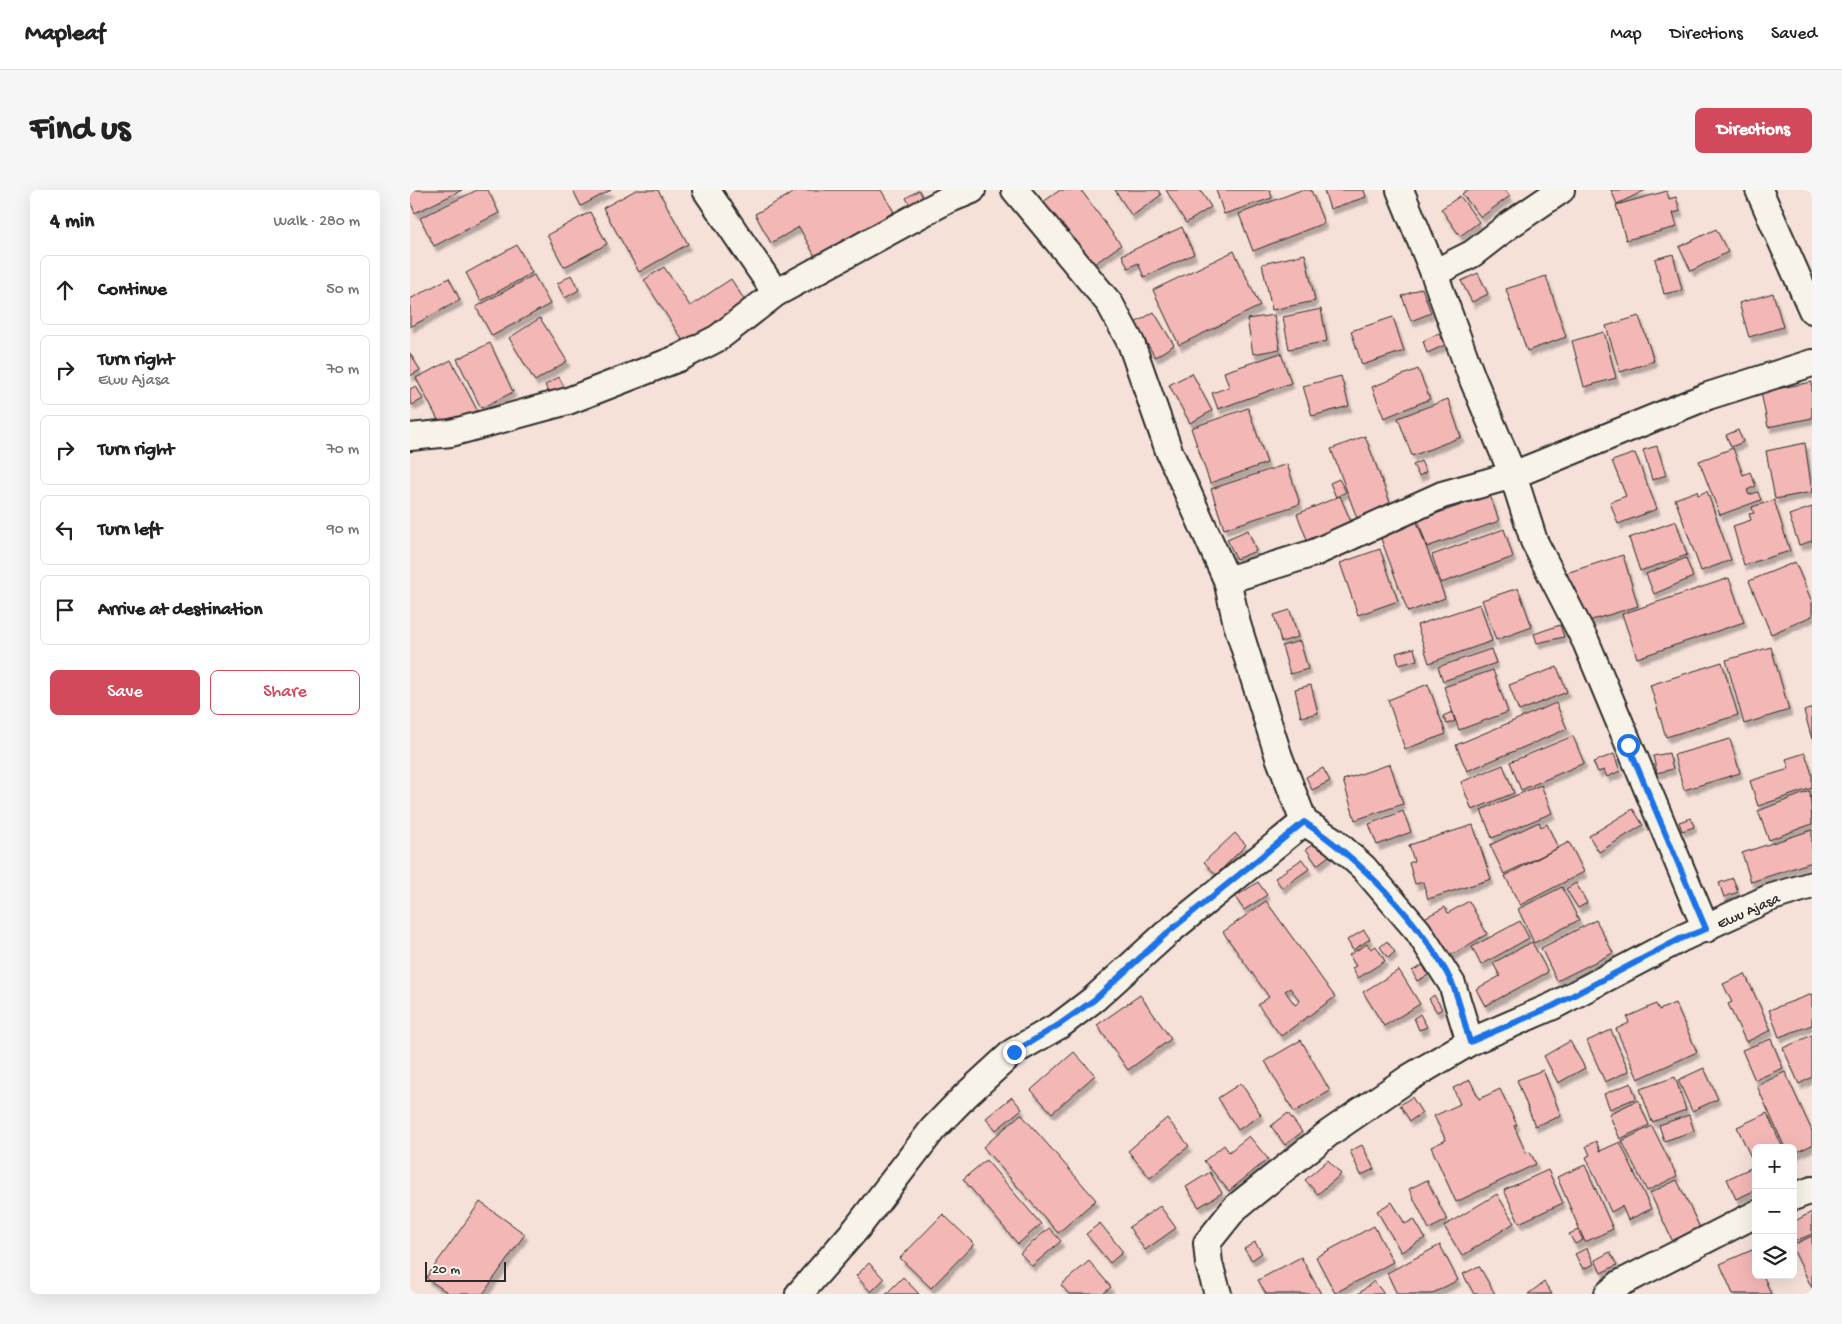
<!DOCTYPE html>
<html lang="en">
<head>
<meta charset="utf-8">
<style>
	:root { --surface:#fff; --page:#f6f6f6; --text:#222; --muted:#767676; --line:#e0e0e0; --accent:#d1495b }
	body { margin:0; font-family:"Gochi Hand",sans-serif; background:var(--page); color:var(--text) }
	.controls { position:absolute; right:15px; bottom:15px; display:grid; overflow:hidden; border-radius:8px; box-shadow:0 5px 20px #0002 }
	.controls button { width:45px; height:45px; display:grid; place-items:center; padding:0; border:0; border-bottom:1px solid var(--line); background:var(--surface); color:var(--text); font:25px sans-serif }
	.scale { position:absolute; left:15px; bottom:12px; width:81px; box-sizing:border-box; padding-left:5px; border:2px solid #2b2b2b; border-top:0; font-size:14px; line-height:18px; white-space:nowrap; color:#2b2b2b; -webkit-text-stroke:4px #f7f3e8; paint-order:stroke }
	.stop { position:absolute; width:15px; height:15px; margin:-11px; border:4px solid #1a73e8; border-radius:50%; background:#fff }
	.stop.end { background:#1a73e8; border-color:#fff; box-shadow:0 1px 5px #0008 }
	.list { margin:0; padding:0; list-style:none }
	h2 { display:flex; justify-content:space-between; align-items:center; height:65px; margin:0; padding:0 20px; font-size:21px }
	h2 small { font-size:16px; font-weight:400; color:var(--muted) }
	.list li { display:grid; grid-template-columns:32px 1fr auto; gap:15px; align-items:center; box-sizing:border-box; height:70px; margin:0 10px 10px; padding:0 10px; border:1px solid var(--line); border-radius:8px }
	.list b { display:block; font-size:19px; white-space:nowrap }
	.list p { margin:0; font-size:16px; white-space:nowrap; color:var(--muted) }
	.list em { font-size:16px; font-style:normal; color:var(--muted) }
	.actions { display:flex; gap:10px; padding:15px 20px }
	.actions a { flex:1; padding:11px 0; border:1px solid var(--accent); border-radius:8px; text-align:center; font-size:18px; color:var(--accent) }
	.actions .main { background:var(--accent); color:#fff }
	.icon { flex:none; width:28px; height:28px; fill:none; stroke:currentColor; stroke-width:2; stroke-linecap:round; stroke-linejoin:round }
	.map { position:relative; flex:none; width:1402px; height:1104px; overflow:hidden; border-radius:8px }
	header { display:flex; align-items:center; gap:30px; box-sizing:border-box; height:70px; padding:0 25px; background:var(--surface); border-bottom:1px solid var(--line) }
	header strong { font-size:24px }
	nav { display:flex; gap:28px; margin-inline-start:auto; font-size:18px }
	.intro { display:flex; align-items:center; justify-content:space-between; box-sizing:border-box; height:120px; padding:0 30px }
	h1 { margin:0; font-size:35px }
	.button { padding:12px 22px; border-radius:8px; background:var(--accent); color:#fff; font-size:18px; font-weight:700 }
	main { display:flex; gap:30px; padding:0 30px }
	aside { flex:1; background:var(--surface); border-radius:8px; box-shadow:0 5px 20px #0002 }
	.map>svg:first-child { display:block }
	.building { fill:#f3b7b5; stroke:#2b2b2b; fill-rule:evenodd; filter:url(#shadow) }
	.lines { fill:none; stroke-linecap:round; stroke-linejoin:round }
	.minor-casing { stroke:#2b2b2b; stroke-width:30 }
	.minor { stroke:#f7f3e8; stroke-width:26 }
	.route { stroke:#1a73e8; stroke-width:6 }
	.labels { text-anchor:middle; stroke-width:4.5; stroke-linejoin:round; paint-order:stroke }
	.street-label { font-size:15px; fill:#2b2b2b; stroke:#f7f3e8 }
</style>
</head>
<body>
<header>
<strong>Mapleaf</strong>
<nav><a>Map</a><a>Directions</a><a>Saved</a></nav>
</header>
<div class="intro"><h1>Find us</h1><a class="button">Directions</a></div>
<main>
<aside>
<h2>4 min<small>Walk · 280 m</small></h2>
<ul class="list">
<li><svg class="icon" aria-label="ahead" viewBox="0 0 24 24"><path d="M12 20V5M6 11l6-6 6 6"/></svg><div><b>Continue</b></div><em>50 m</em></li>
<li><svg class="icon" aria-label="right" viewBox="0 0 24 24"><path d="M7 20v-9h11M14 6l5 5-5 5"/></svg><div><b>Turn right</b><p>Ewu Ajasa</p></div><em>70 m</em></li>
<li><svg class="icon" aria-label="right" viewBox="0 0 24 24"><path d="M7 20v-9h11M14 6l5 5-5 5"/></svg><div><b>Turn right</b></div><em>70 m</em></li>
<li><svg class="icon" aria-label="left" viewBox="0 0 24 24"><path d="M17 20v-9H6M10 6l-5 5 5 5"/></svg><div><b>Turn left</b></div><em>90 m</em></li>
<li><svg class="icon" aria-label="arrive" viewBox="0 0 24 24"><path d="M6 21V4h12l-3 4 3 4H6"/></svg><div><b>Arrive at destination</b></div></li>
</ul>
<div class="actions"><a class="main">Save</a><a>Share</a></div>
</aside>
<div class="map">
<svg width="1402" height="1104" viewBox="0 0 1402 1104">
	<defs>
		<filter id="shadow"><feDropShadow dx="3" dy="5.5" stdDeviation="1" flood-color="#0004"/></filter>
	</defs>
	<rect width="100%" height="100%" fill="#f6e1d9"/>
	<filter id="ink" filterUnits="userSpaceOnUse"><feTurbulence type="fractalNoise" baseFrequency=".02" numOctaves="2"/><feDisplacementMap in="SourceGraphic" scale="10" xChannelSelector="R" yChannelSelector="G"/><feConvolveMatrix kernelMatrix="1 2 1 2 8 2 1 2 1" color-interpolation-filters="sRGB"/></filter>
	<g filter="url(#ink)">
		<path class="building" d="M0,0H52L5,23L0,11Z
			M67,0H78L89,23L24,56L10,28Z
			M163,0H201L171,16Z
			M226,0H248L278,54L229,82L193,18Z
			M388,0H471L484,22L405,66L389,37L361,53L345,24Z
			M509,0L518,17L505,24L496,8Z
			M650,0H671L711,55L680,77L633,12Z
			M705,0H748L751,5L722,26Z
			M756,0H790L801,17L776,33Z
			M806,0H860L862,8L814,24Z
			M891,0H901L914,33L843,61L829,24Z
			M914,0H954L956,7L920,19Z
			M1057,0H1095L1100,6L1071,27L1052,4Z
			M1201,0H1236L1207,14Z
			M1257,1L1259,9L1266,7L1270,21L1263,23L1267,37L1216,50L1206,15Z
			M1050,6L1069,32L1050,46L1031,19Z
			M180,22L197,54L154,77L137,45Z
			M772,37L784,64L734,87L728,73L718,78L712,65Z
			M1306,39L1318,62L1281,81L1269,57Z
			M107,55L122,83L71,111L56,83Z
			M824,61L850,116L769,155L743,100Z
			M895,64L905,111L862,120L852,74Z
			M1263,64L1272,100L1254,104L1245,69Z
			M254,77L280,116L321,89L340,119L279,160L234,90Z
			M1068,83L1078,104L1062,112L1051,91Z
			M124,85L140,114L82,146L66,117Z
			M161,85L169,100L155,108L147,94Z
			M1136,86L1156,147L1117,161L1096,99Z
			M39,88L50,110L0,137V109Z
			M1012,98L1021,123L1001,131L992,106Z
			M1363,103L1373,137L1339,147L1329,113Z
			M911,119L917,151L879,159L873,127Z
			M744,122L764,155L745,167L725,133Z
			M864,125L870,159L843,164L837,129Z
			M1229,126L1244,171L1210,182L1196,136Z
			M983,127L994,161L952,175L941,141Z
			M130,128L157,171L125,191L99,148Z
			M1194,142L1206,188L1174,197L1162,151Z
			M1029,143L1035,155L1017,163L1013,151Z
			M80,153L103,202L71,218L47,169Z
			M0,163L10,180L0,186Z
			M871,163L881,193L808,219L802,203L819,197L814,182Z
			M41,170L67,220L33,239L6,188Z
			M1008,179L1020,209L974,228L962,197Z
			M782,183L802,221L780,233L759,195Z
			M931,186L939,216L902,226L893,196Z
			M149,187L157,203L143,211L135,195Z
			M1402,192V228L1358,237L1351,202Z
			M6,196L13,209L2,215L0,211V199Z
			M1038,209L1051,247L1002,266L988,228Z
			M838,218L857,273L800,293L781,238Z
			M1328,240L1333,252L1321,257L1316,245Z
			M955,246L981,315L947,328L921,259Z
			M1395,253L1402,302L1365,309L1356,261Z
			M1247,256L1256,285L1242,290L1233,260Z
			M1323,258L1333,285L1340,282L1346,296L1337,300L1339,305L1348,302L1351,310L1310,325L1289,271Z
			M1225,263L1247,319L1208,334L1200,312L1216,306L1202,271Z
			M1011,271L1016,282L1009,286L1003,275Z
			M877,274L890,314L814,339L801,299Z
			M929,289L936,302L926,307L920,293Z
			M1287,301L1288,305L1297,301L1321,370L1291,381L1265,309Z
			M1080,305L1089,331L1017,357L1008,330Z
			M930,306L945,341L901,360L887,324Z
			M1364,310L1380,361L1334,375L1323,336L1341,330L1339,324L1344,323L1342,317Z
			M1402,317V351L1389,355L1379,325Z
			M1266,331L1277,365L1230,381L1219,348Z
			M1007,332L1035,408L998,422L970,346Z
			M1094,339L1103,367L1031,393L1022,365Z
			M838,340L846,361L826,369L817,349Z
			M970,359L988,411L948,425L930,373Z
			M1213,365L1228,416L1172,433L1156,383Z
			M1276,368L1283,387L1244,404L1236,384Z
			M1385,372L1402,412V426L1361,444L1339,391Z
			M1319,388L1334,432L1227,468L1212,424Z
			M1108,398L1122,437L1086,450L1072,410Z
			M1070,414L1082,451L1019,473L1007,435Z
			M880,420L888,447L871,452L864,425Z
			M1150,435L1154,447L1127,453L1124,444Z
			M890,451L898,479L880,484L872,456Z
			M1361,457L1379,520L1334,534L1316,470Z
			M1004,458L1007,470L989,475L986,463Z
			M1081,459L1086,473L1033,491L1028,477Z
			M1312,472L1328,525L1256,547L1240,495Z
			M1147,477L1157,502L1109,521L1099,495Z
			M1083,480L1098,522L1049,540L1034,497Z
			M1018,494L1036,544L995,559L978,510Z
			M901,495L908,523L891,527L885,499Z
			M1146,513L1157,539L1057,581L1046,555Z
			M1402,518V549L1394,521Z
			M1042,522L1045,531L1037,534L1033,526Z
			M1163,546L1174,573L1111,600L1100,572Z
			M1320,549L1330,583L1274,600L1264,565Z
			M1259,563L1263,579L1247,583L1243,566Z
			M1395,563L1402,584V598L1348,616L1340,591L1379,579L1376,569Z
			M1204,564L1210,581L1197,587L1194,580L1188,582L1183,572Z
			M980,574L993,614L945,630L933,590Z
			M1093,575L1104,603L1062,620L1051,592Z
			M913,578L920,591L902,600L896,587Z
			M1131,595L1142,623L1082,648L1071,620Z
			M1400,601L1402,634L1359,650L1348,621Z
			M1223,619L1233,635L1189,662L1179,646Z
			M993,621L1001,642L967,655L959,634Z
			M1281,628L1284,637L1272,641L1269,632Z
			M1129,632L1131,637L1137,634L1148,658L1094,684L1080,655Z
			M1063,635L1081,689L1018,709L1013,692L1005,694L999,673L1004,671L999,655Z
			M1402,640V672L1341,692L1332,663Z
			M825,643L836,655L806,685L794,672Z
			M908,651L919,666L907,675L896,659Z
			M1159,652L1174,682L1110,715L1095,686Z
			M892,669L899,679L872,698L865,688Z
			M1323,688L1328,702L1314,707L1309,693Z
			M848,692L857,705L834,720L825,707Z
			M1166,693L1177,713L1168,718L1156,699Z
			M1152,697L1169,730L1124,753L1108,719Z
			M856,711L925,807L871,846L848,815L859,807L813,742ZM880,798L890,811L885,815L875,801Z
			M1059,711L1077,744L1036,768L1014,728L1035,717L1038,723Z
			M1186,730L1203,763L1147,791L1131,758Z
			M1110,731L1119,748L1071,775L1062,757Z
			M954,740L960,749L943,760L937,750Z
			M977,751L985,762L978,768L970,757Z
			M1122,752L1138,782L1075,816L1066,799L1090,786L1083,773Z
			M957,754L961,759L966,756L975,771L948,788L942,778L946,776L939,765Z
			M1013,775L1018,785L1007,791L1002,781Z
			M989,780L1010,814L974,836L953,802Z
			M1335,784L1361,840L1336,852L1318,814L1322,812L1313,794Z
			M1402,804V835L1369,847L1359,820Z
			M730,805L761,849L718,880L687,835Z
			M1024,805L1032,819L1027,822L1019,809Z
			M1265,813L1287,862L1228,889L1206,839L1219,833L1217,827L1246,814L1249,820Z
			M1010,824L1017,837L1009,840L1004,828Z
			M1201,840L1219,881L1195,892L1177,851Z
			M1402,845V887L1389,894L1373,858Z
			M1361,849L1373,878L1345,890L1332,860Z
			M891,850L920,901L884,922L855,871Z
			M1160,851L1175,878L1148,893L1134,866Z
			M664,862L685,885L642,923L621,900Z
			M1294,878L1308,909L1282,921L1268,890Z
			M1133,880L1151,926L1125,936L1107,890Z
			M1375,882L1402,941V955L1383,964V958H1375L1347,896Z
			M1265,887L1276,920L1242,932L1230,899Z
			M1060,890L1069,909L1090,899L1107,935L1104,936L1116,963L1120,962L1126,974L1046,1012L1021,957L1036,950L1024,926L1050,914L1043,898Z
			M831,893L851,925L828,940L808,908Z
			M1221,893L1226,908L1200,919L1194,904Z
			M602,907L612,919L586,940L576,928Z
			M1002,907L1012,923L1000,931L990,915Z
			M1228,910L1239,935L1210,949L1199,924Z
			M878,923L892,942L875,955L861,936Z
			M1357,923L1373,958H1346V978L1327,937Z
			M611,924L686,1010L648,1043L573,957Z
			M1279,925L1284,941L1254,951L1249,935Z
			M757,928L779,956L740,988L718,961Z
			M1242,936L1267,986L1237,1001L1212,951Z
			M839,946L858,969L819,1001L794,971L814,955L819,962Z
			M1186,951L1190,961L1210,952L1241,1019L1218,1030L1212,1016L1201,1022L1176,967L1180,965L1176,956Z
			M952,955L964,979L951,985L940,961Z
			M576,970L631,1034L608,1054L553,989Z
			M918,970L931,984L908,1004L895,990Z
			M1175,975L1203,1039L1175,1052L1147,987Z
			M1343,977L1346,983V1000L1326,1009L1317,989Z
			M1138,980L1153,1013L1109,1033L1094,1000Z
			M800,982L812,1003L789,1017L776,997Z
			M1017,990L1037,1030L1019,1039L999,999Z
			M1267,990L1290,1038L1263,1052L1240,1003Z
			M1087,1004L1104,1033L1052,1066L1034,1036Z
			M70,1012L115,1044L73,1104H40L16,1088Z
			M982,1012L995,1034L1004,1029L1015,1048L991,1062L967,1021Z
			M750,1016L766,1038L735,1060L719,1037Z
			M1402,1022V1044L1383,1052V1032Z
			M533,1024L564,1054L521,1098L490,1068Z
			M690,1033L713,1062L700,1073L676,1044Z
			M964,1036L983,1072L925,1103L906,1067Z
			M639,1038L651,1051L622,1076L610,1063Z
			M1168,1040L1173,1050L1165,1054L1159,1044Z
			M1402,1046V1098L1383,1059V1055Z
			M845,1052L852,1063L842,1070L834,1059Z
			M1030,1055L1048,1090L1021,1104H987L977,1083Z
			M1177,1058L1184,1074L1173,1079L1165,1064Z
			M1342,1060L1346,1068V1085H1353L1361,1104H1323L1310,1074Z
			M1200,1062L1207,1075L1191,1083L1185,1070Z
			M891,1067L911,1104H856L848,1090Z
			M679,1071L701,1097L693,1104H659L651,1095Z
			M459,1073L474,1089L461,1102L446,1086Z
			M1069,1076L1085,1104H1064L1053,1084Z
			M493,1087L509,1104H476Z
			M964,1091L974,1104H948Z
			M1134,1092L1142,1104H1118Z"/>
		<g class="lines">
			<defs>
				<path id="minor" d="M296,0L366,103
					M605,0L700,114L721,153L759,261L817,390L827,434L844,488L869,567L894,632L924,651L954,678L1008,741L1042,794L1060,852
					M990,0L1024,83L1061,185L1103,285L1124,351L1176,452L1296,739
					M1349,0L1402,120
					M1024,83L1062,64L1098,36L1151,0
					M0,247L41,243L158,211L269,168L308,148L366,103L535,11L562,0
					M817,390L904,363L1032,305L1103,285L1298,206L1402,173
					M1383,1007L1402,1000
					M389,1104L447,1038L523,939L555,906L603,862L650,835L684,809L757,743L894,632
					M808,1104L799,1074L797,1053L825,1018L919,943L999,888L1060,852L1143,816L1270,749L1359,708L1402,695
					M1198,1104L1211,1093L1346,1024"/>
			</defs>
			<use href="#minor" class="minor-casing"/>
			<use href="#minor" class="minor"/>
		</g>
	</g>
	<g class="lines" filter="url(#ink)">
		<path class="route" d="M604,862L650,834L684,810L757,743L894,632C949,668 1013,734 1042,793C1050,811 1054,833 1060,852L1143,816L1270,749L1296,739L1218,555"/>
	</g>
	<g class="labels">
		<g class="street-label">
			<text transform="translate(1338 720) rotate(-24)" y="5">Ewu Ajasa</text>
		</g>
	</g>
</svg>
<div class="controls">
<button>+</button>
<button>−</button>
<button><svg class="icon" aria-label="layers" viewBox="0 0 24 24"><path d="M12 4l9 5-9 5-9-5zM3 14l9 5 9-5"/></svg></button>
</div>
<div class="scale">20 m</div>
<div class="stop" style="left:1218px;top:555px"></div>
<div class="stop end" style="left:604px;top:862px"></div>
</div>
</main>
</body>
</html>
